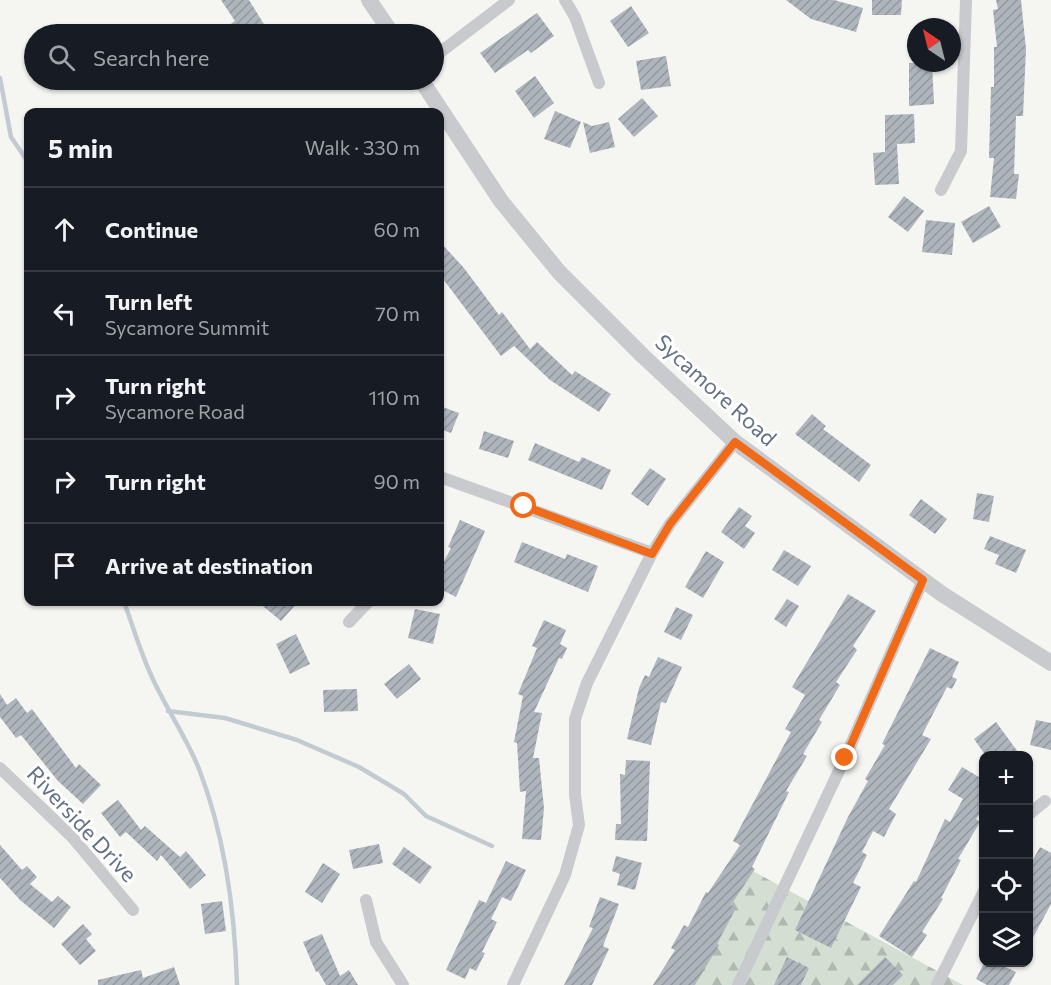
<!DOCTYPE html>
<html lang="en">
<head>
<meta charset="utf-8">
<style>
	:root { --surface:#171b24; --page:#242831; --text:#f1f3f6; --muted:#9ea1a6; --line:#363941 }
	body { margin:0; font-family:Commissioner,sans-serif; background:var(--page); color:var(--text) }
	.controls { position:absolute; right:18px; bottom:18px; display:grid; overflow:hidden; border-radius:12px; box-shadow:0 2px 4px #0004 }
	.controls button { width:54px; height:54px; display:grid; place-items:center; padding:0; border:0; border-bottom:2px solid var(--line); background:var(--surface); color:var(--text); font:30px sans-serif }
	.compass { position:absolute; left:907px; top:18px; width:54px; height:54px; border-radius:50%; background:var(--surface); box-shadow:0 2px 4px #0004; rotate:325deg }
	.stop { position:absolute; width:18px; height:18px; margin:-14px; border:4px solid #f06a18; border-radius:50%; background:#fff }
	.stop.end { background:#f06a18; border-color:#fff; box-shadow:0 2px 6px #0008 }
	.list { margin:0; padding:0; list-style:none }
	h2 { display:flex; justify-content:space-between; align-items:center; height:78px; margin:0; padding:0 24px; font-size:26px }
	h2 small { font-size:20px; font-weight:400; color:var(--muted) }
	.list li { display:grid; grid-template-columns:39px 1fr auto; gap:18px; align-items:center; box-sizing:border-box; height:84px; padding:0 24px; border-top:2px solid var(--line) }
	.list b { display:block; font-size:22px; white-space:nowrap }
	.list p { margin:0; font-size:20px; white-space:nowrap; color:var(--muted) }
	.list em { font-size:20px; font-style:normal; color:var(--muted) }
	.icon { flex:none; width:33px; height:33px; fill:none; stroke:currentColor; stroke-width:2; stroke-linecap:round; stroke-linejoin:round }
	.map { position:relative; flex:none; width:1051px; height:985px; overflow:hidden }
	.search { position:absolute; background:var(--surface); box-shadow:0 2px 4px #0004; left:24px; top:24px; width:420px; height:66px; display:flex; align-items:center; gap:15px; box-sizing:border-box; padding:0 21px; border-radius:33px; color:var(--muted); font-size:22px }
	.panel { position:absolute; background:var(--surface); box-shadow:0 2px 4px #0004; left:24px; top:108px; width:420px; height:498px; border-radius:12px }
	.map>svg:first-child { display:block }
	.forest { fill:url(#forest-firs) }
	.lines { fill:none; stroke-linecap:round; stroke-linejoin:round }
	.stream { stroke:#c3cbd2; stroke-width:4.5 }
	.building { fill:url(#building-hatch) }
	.minor { stroke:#c8cace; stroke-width:12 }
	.tertiary { stroke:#c8cace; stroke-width:16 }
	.route { stroke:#f06a18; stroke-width:8 }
	.labels { text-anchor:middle; stroke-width:6; stroke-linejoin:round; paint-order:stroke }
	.street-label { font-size:22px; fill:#627185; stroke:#fff }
</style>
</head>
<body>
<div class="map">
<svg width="1051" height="985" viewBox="0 0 1051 985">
	<defs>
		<pattern id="forest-firs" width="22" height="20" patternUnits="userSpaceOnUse" patternTransform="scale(1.5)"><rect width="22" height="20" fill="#d5ded3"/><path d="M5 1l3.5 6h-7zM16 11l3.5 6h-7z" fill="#b0b8b1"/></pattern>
		<pattern id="building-hatch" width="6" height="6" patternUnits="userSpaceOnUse" patternTransform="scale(1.5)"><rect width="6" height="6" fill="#afb5bc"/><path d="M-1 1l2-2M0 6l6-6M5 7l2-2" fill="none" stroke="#92989e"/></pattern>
	</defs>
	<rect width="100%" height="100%" fill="#f5f6f2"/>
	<path class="forest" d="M738,863L963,985H674Z"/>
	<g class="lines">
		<path class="stream" d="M0,78L11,137L28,162
			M124,602C133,626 140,651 151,675C165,707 186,736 199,769C225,836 235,913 237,985
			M168,711L225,718L297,740L359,767L404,794L426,816L492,846"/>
	</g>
	<path class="building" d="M221,0H249L270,34H235L229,25L235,21Z
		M786,0H834L863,8L856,32L811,19Z
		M872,0H902L901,15H872Z
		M996,0H1021L1026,49L1023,116H1016L1014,174H1019L1016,199L990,197L994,158H989L991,87H994V47H997L993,10L998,9Z
		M631,6L649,33L628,47L610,21Z
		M537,13L554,36L531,53L528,50L495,73L480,53Z
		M666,56L671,86L641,90L636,61Z
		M909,63H932L934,104L909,106Z
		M535,76L554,103L534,118L515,91Z
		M642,98L658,116L634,137L618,119Z
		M555,111L581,122L570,148L544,139Z
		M914,114L915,143L897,144L899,184L875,185L873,153L885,152V115Z
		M583,122L592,126L609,122L615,147L590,153Z
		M904,196L924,211L908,232L888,217Z
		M989,206L1001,227L973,243L961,222Z
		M926,220L955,223L952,255L922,252Z
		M440,242L464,268L499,315L502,312L530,349L537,342L572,375L575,371L611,394L599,412L550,380L514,346L501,356L440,275Z
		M440,406L459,413L451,433L440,429Z
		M812,414L826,426L823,429L871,465L859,482L795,434Z
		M484,431L514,441L508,458L479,449Z
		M535,443L579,462L582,457L611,470L602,490L528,460Z
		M650,468L666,479L648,506L631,494Z
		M977,493L994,496L989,522L973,519Z
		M921,499L947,519L935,534L909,515Z
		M739,507L752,516L745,526L755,533L744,549L721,532Z
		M460,520L485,531L456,597L440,589V569L451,548L448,547Z
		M990,536L1026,550L1016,573L995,564L999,555L984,549Z
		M522,542L565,559L567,554L598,566L588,592L514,562Z
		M784,550L811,566L798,586L772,570Z
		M706,551L724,562L703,598L685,587Z
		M848,594L876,611L853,646L857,650L836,682L840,685L819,720L822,722L803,754L807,756L786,791L789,792L752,867L755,869L731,905L736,908L717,944L719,945L695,985H653L675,950L671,948L684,925L688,927L706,892L708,893L740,845L733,841L791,732L785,729L805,695L792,687Z
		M787,599L799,606L786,627L774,619Z
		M258,602H298L281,621Z
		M676,607L693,615L681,640L664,632Z
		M415,609L440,614L433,644L408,638Z
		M544,620L566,630L560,644L567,648L562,659L559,658L534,712L542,713L533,758H539L544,808L541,840L522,839L526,791L520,792L517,743L514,742L523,696L518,694L537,648L532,646Z
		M296,634L310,664L290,674L276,644Z
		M930,648L959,662L952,677L957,679L952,689L947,687L922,735L931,739L889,809L896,814L884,837L873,831L862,852L867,855L853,883L861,887L831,948L795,930L848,817L868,781L865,779L885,745L882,744Z
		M658,657L682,667L666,703L661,702L651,745L627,739L639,688L645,675L649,677Z
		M409,664L421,679L397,699L384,684Z
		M357,689L358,711L324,712L323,690Z
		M0,694L7,705L16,698L27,713L32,709L76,768L79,764L101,785L83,804L58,781L21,735L16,738L0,717Z
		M1036,720L1051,723V750L1030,745Z
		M996,722L1021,756H986L974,739Z
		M626,760L650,761L647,841L615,840L616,824H621L620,774L625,775Z
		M962,767L984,780V808L976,819L980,822L958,859L961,860L941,898L943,899L922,932L927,935L912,957L879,936L914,881L916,882L945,819L950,822L963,799L948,790Z
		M118,800L141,830L145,826L180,857L186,851L206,875L190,889L161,855L157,861L126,832L120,837L101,813Z
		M379,844L383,863L353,869L349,850Z
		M0,845L22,870L27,866L37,877L30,884L52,902L58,896L71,907L54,928L20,900L0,878Z
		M404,847L432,867L420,884L392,864Z
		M1040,847L1051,853V904L1029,945V867Z
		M616,856L642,863L635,890L617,885L620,874L612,871Z
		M506,861L526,870L511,901L502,897L491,919L497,922L482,952L485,953L476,971L470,968L465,979L446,970L479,900L486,903Z
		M323,863L340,874L322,903L305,892Z
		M600,897L619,904L603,946L609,949L592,985H564L593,928L589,927Z
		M222,901L226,931L205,934L201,904Z
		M83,924L92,934L86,939L96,951L80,965L61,944Z
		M322,934L340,976L349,970L358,985H326L318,971L316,972L303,942Z
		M787,957L809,968L801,985H774Z
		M885,957L903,975L893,985H857Z
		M984,963H997L1016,972L1009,985H987L976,979Z
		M174,967L180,985H98V980L141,970L143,978Z"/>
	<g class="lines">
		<path class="minor" d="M565,0L575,17L599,83
			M434,57L509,0
			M941,190L961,151L966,0
			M440,477L652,553
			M349,622L368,602
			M0,768L73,838L133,910
			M1028,815L1045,801
			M366,900L376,942L403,985
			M513,985L565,875L579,825L575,795V719L587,683L652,553L670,524L735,442
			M738,985L845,758L923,580
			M937,985L984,891"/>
		<path class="tertiary" d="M369,0L392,34
			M421,80L501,201L559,272L643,356L735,442L942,594L1051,663"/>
	</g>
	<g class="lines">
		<path class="route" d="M524,506L652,554L670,524L735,442L923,580L845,758"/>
	</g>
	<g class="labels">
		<g class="street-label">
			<text transform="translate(716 390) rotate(42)" y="8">Sycamore Road</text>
			<text transform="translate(82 824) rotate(47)" y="8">Riverside Drive</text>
		</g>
	</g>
</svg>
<div class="controls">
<button>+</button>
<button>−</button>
<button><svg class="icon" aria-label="locate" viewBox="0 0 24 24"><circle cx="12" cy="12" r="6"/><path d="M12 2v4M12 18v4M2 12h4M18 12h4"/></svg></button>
<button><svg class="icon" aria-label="layers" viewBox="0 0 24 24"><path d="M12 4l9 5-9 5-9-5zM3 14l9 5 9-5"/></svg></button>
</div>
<svg class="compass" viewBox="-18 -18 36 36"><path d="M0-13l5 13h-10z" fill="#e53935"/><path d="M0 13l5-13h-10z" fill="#9ea1a6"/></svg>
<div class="stop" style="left:524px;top:506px"></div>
<div class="stop end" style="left:845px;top:758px"></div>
<div class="search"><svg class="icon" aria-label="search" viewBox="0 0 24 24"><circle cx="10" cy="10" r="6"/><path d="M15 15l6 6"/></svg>Search here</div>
<section class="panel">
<h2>5 min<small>Walk · 330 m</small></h2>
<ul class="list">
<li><svg class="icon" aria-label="ahead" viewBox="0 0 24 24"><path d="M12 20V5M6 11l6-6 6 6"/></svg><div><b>Continue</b></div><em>60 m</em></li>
<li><svg class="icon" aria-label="left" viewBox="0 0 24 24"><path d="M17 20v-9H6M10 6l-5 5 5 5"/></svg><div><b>Turn left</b><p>Sycamore Summit</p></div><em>70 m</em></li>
<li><svg class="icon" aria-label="right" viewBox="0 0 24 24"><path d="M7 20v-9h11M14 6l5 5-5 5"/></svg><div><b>Turn right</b><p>Sycamore Road</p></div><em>110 m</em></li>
<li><svg class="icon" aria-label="right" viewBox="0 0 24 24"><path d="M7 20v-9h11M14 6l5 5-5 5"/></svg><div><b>Turn right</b></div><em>90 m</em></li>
<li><svg class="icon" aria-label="arrive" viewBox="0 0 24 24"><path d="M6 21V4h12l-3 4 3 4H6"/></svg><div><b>Arrive at destination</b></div></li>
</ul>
</section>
</div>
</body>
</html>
